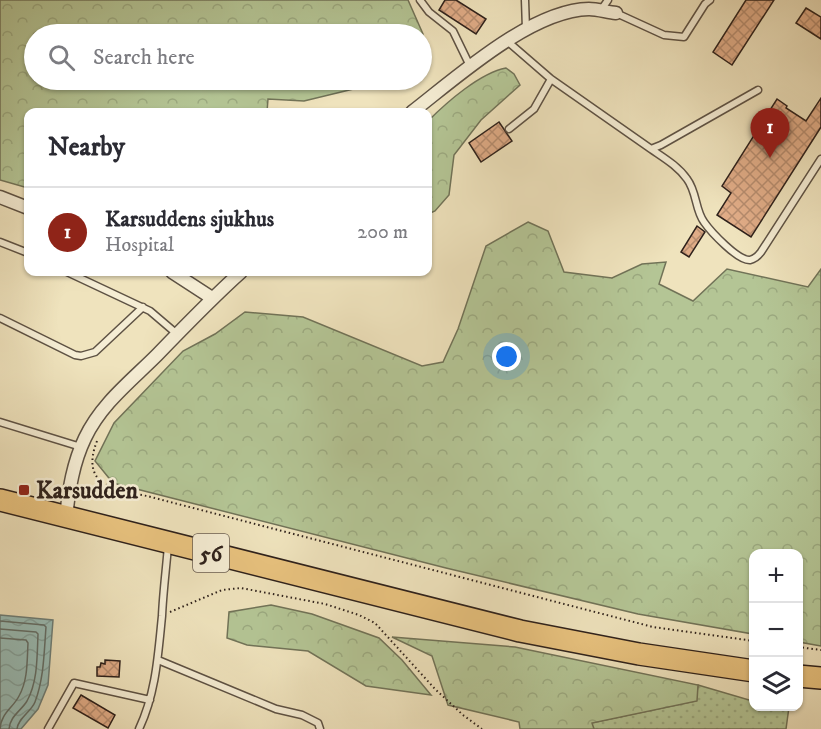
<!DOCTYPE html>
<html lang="en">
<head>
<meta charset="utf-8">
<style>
	:root { --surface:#fff; --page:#f7f7f7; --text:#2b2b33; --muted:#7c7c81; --line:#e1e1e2; --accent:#8f2418 }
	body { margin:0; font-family:"IM FELL DW Pica",serif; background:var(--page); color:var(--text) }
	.controls { position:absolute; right:18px; bottom:18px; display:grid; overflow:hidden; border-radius:12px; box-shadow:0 2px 4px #0004 }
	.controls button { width:54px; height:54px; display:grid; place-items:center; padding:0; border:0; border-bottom:2px solid var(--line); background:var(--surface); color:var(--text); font:30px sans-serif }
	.you { position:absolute; left:507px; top:357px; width:21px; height:21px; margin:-15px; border:4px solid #fff; border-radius:50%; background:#1a73e8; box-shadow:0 0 0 9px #1a73e833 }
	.badge { display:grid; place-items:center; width:39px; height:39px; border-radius:50%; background:var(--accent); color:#fff; font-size:20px; font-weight:700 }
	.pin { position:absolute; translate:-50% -50px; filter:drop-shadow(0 2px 3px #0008) }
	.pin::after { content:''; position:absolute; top:32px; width:21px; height:18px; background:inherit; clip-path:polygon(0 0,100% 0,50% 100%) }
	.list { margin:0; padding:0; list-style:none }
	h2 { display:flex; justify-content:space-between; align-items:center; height:78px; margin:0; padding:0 24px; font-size:26px }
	h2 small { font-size:20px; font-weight:400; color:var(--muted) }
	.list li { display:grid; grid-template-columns:39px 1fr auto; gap:18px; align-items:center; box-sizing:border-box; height:90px; padding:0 24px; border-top:2px solid var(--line) }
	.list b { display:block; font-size:22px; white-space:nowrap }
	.list p { margin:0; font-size:20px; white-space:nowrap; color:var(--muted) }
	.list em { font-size:20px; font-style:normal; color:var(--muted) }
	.icon { flex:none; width:33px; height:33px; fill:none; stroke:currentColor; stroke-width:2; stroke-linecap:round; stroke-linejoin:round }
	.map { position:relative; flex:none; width:821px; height:729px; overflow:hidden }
	.search { position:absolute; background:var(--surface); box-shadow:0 2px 4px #0004; left:24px; top:24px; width:408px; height:66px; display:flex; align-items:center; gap:15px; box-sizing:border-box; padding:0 21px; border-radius:33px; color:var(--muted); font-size:22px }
	.panel { position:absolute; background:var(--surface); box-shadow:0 2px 4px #0004; left:24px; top:108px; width:408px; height:168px; border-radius:12px }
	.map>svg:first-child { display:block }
	.grass { fill:url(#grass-dots); stroke:#717358; stroke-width:1.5 }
	.forest { fill:url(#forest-crowns); stroke:#717358; stroke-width:1.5 }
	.water { fill:url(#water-waves); stroke:#6f7f78; stroke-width:1.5 }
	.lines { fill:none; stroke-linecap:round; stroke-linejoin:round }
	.shore { stroke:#646f68; stroke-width:1.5 }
	.building { fill:url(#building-cross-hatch); stroke:#2e211b; stroke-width:1.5 }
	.service-casing { stroke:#5e5244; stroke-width:9 }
	.minor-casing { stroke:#5e5244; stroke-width:15 }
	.trunk-casing { stroke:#2e211b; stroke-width:24 }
	.path { stroke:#2e211b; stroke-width:2; stroke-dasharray:1.5 3; stroke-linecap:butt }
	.service { stroke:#f5edd4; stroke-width:6 }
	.minor { stroke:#f5edd4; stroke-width:12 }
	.trunk { stroke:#e8c27e; stroke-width:21 }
	.poi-dot { fill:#8f2418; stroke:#f5edd4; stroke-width:2 }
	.labels { text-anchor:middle; stroke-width:5; stroke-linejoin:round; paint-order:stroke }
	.shield { fill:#f5edd4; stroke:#6a5e52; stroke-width:1.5 }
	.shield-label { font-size:22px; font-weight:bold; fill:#2e211b }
	.poi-label { font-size:24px; font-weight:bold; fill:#2e211b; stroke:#f5edd4; text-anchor:start }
</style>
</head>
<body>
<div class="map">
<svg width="821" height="729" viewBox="0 0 821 729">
	<defs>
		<pattern id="grass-dots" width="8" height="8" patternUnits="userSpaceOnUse" patternTransform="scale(1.5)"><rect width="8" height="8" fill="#b4c595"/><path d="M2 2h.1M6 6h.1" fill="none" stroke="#9ba980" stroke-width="1.8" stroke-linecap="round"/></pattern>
		<pattern id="forest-crowns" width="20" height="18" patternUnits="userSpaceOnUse" patternTransform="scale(1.5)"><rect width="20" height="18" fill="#b4c595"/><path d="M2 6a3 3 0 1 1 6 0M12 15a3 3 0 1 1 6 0" fill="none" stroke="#9ba980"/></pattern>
		<pattern id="water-waves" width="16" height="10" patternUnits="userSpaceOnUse" patternTransform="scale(1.5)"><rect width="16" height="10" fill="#9abdb6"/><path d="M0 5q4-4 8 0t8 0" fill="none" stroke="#85a29c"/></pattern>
		<pattern id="building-cross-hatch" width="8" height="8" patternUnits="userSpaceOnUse" patternTransform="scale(1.5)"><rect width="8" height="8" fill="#e0ac87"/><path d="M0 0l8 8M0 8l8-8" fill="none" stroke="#b68c6e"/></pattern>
	</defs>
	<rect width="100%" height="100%" fill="#efe3bd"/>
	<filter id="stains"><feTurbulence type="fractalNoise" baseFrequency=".00333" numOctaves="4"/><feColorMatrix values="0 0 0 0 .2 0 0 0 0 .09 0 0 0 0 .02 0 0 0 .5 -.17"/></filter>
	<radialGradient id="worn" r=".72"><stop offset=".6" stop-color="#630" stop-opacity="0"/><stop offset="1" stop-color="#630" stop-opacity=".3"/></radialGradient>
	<path class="grass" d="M698,685L749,700L753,699L754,706L789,707L786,729H594L591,723L696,701Z"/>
	<path class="forest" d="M0,0H408L423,34L422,37V34H34V80H381L374,84L304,101L268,99L267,112H28V188L0,180Z
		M506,68L514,74L520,85L481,120L454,155L449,195L435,211L428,214V121C447,102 480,73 506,68Z
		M528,222L548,231L564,272L612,278L642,264L666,262L659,284L693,301L727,269L808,287L821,269V646L799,642L798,554H754L753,634L638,614L446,568L113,483L95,461L114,423L183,351L215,334L245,312L303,317L422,366L443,362L458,329L486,246Z
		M271,605L312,614L379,638L402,660L431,695L366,686L308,651L247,645L227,638L229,612Z
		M392,637L515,647L698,685L697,701L592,723L594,729H520L519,722L448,705L432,656Z"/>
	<path class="water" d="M0,615L53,620L48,685L38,709L21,729H0Z"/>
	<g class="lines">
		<path class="shore" d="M0,621L44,625L46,627C44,653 44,678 35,702C31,712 18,718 17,729
			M0,629L36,632L38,634C37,656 38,681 27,701C21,711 10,716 9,729
			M0,638L26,640L28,643C27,661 28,680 19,696C13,708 1,713 0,729"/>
	</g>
	<path class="building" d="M445,0H456L486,19L476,34L439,10Z
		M746,0H774L732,65L713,52Z
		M806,8L821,17V39L796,23Z
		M821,98V127L751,237L717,215L731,193L722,186L777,99L787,106L786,108L806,121Z
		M499,122L512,141L481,162L469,143Z
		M697,226L705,232L689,257L681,252Z
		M105,660L120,661L119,677L97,676V667H100L101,663L105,664Z
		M81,695L115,715L108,728L73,708Z"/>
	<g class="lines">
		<defs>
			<path id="service" d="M420,0L429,12L453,31L470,66
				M525,0L526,29
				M601,10L608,0
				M616,13L664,35L684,37L705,4L710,0
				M507,41L551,79L651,149L661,145L758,90
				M509,129L534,109L551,79
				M651,149C664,158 678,166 687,179C697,192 695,210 704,222C711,232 738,261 750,260C755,259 758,256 761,252L821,159
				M0,242L28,253
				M67,272L150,311L177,334
				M0,318L75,355L81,356L95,352L143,307
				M0,422L81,447
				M158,660L276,709L302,715L318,723L320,729
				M48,729L74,683L150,700
				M139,729C156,693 158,655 162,616C163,593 166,570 168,546"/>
			<path id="minor" d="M412,112C456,78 531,10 589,9C597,9 607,12 616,13
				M0,197L28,208
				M172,272L212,298
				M66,517C69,489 73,463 85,438C101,404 131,381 157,355C184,327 212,298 241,272"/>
			<path id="trunk" d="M0,500L520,631L639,654L754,671
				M798,676L821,678"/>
		</defs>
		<use href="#service" class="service-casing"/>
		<use href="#minor" class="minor-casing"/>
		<use href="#trunk" class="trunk-casing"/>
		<path class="path" d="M97,441C80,485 113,490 147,496L653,627L754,641
			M80,491L83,492L101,483
			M170,612L222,590L241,588L325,604L359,615L375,623L435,689L463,715L482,729
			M798,647L821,650"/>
		<use href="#service" class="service"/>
		<use href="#minor" class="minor"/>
		<use href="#trunk" class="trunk"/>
	</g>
	<rect class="poi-dot" x="18" y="484" width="12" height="12" rx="3"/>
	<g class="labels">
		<rect class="shield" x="193" y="534" width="36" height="38" rx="4.5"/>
		<g class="shield-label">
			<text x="211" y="561">56</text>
		</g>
		<g class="poi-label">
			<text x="36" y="498">Karsudden</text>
		</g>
	</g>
	<rect width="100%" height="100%" filter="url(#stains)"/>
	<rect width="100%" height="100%" fill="url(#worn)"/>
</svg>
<div class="controls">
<button>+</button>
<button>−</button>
<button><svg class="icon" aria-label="layers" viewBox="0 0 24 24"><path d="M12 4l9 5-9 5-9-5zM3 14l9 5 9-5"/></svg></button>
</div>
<div class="you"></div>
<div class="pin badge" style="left:770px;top:158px">1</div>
<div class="search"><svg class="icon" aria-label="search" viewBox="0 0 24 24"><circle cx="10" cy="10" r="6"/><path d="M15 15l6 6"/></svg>Search here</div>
<section class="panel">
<h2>Nearby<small></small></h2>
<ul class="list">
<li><span class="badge">1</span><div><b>Karsuddens sjukhus</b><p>Hospital</p></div><em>200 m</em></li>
</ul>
</section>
</div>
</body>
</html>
